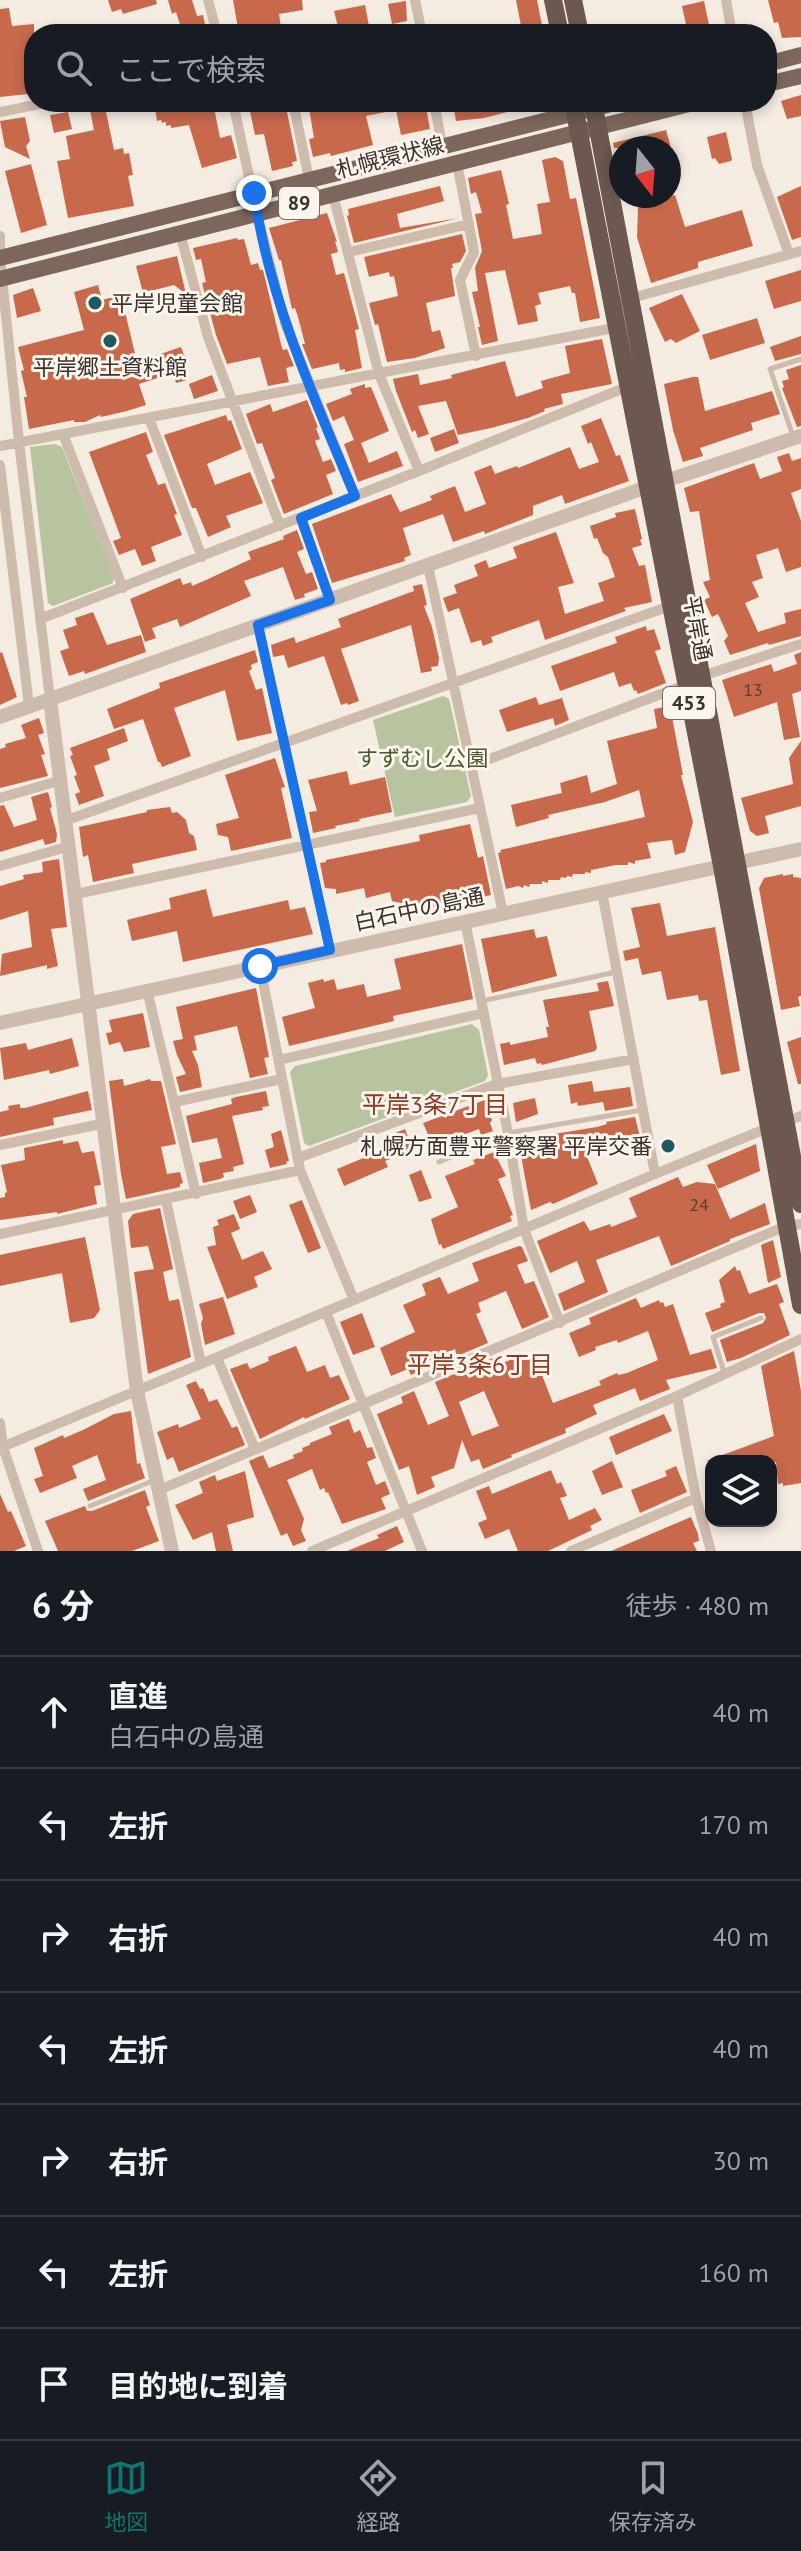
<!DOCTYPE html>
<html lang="ja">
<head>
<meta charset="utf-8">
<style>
	:root { --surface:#171b24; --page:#242831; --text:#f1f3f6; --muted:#9ea1a6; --line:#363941; --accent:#0f766e }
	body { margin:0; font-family:"PT Sans","Noto Sans JP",sans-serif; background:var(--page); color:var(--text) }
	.controls { position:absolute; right:24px; bottom:24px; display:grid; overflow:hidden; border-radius:16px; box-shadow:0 4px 12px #0003 }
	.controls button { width:72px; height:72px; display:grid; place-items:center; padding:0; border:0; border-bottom:2px solid var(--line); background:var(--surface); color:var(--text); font:40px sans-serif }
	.compass { position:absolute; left:609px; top:136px; width:72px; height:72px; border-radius:50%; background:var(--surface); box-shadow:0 4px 12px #0003; rotate:163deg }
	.stop { position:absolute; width:24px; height:24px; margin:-18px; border:6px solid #1a73e8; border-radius:50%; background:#fff }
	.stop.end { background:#1a73e8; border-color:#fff; box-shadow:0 2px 8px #0008 }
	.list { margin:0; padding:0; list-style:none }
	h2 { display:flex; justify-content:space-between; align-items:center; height:104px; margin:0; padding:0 32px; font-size:34px }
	h2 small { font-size:26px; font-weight:400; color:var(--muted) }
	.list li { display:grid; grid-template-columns:52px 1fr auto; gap:24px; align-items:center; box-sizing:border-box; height:112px; padding:0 32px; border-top:2px solid var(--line) }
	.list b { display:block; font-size:30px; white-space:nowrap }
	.list p { margin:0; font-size:26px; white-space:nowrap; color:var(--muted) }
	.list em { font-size:26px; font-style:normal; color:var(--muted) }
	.icon { flex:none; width:44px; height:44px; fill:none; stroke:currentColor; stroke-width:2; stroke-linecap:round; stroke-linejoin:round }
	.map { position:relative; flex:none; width:801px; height:1551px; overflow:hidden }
	.search { position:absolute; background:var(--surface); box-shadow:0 4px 12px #0003; left:24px; right:24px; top:24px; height:88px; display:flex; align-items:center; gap:20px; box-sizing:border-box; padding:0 28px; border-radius:32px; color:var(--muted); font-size:30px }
	.sheet { height:888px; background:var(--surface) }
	nav { display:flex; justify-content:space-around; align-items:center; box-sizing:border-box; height:112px; border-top:2px solid var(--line); background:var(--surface); font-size:22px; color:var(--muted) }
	nav a { display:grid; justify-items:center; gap:4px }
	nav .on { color:var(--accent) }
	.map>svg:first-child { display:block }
	.green { fill:#b8c4a0 }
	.building { fill:#c8694b; fill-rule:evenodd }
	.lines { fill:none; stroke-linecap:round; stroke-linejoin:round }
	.service { stroke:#cdbbac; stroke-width:5 }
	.minor { stroke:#cdbbac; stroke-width:10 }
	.tertiary { stroke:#cdbbac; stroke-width:14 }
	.primary { stroke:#7d675c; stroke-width:16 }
	.trunk { stroke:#6c584f; stroke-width:18 }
	.route { stroke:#1a73e8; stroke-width:10 }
	.poi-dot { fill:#1f5a5e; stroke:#fbf5ee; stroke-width:3 }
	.labels { text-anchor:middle; stroke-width:6; stroke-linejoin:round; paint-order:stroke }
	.number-label { font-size:18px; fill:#5e3e33 }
	.shield { fill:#fbf5ee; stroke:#756b66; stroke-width:2 }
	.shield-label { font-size:20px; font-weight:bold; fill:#3b302b }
	.street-label { font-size:22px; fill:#3b302b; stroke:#fbf5ee }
	.poi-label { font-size:22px; fill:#3b302b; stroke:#fbf5ee; text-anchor:start }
	.park-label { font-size:22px; fill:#4a5a2e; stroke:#fbf5ee }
	.neighbourhood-label { font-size:24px; fill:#8c3b22; stroke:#fbf5ee }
</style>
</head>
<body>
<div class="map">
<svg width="801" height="1551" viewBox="0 0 801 1551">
	<rect width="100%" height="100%" fill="#f4ebe1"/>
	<path class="green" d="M55,444L62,447L114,577L113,583L53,606L48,603L30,447Z
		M443,696L449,699L471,796L467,802L395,817L373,720Z
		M472,1024L479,1030L488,1075L485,1081L309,1146L304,1143L290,1072L295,1066Z"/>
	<path class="building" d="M108,0H156L157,4L123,14L121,9L112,12Z
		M168,0H192L197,16L203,15L206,29L183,34L176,12L172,14Z
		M233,0H302L303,10L279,14L282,34H239Z
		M516,0H537L542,25L522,31Z
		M768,0H801V37L782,38L778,22L774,23Z
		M406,1L407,21L392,24L388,4Z
		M704,1L711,34H688L682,6Z
		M365,5L369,26L344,31L343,26L338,27L334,11Z
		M9,8L12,26L34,24V83L27,84L28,94L0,97V9Z
		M801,95V116L787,119L781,101Z
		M104,102L114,150L123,148L124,154L129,153L133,175L128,176L134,206L68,218L57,161L70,159L66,136L94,130L89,105Z
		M154,102H213L220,138L231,135L237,158L202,168L189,125L171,128V125L166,126V122L162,123L161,120L157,121Z
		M267,102H285L297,161L292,162L293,166L272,171L264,134L255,135L249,107Z
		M308,102H412V104L425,102L430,129L401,135L396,110L366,116L373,145L331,156L330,153L313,157L309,139L314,138Z
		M462,102H530V106L484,118L456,121L453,103Z
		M68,112L72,129L54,133L50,115Z
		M25,117L30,141L26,146L30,159L5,147L0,121Z
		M666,130L671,148H614L613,143Z
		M726,132L732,159L731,161L719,164L715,158L712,159L707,137Z
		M555,157L563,161L570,199L576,198L600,318L580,322L575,293H572L570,286L538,293L541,304L535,306L538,321L518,325L505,270L485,273L498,341L482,345L478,327H480L472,292L478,291L475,268L482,251L475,214L482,213L476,192L471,194L468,178L501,170L509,204L506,205L513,239L542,234L537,204L550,202L542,160Z
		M31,164L47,225L21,233L5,171Z
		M440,186L444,201L397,214L400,228L459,218L354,243L347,216L349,215L348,209Z
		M801,186V237L792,240L777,197Z
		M675,195L685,227L742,210L753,246L698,262V268L651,283L637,237L638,207Z
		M327,213L337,242L335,241L338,252L331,254L336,275L344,273L359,329L355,330L362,368L345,372V369L340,370L339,363L312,369L302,344H305L298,317L295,308L292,309L281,260H279L269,228Z
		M462,234L466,251L460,262L452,264L453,268H451L455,296L426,303L432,332L440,330L445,348L415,358L387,362L378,324L375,325L369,303L398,296L394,276L390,277L389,272L369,277L364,257Z
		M237,238L238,240L244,239L251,265L258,263L260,270H263L281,344L283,350L287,349L294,366L286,368L289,382L268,386L260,357L227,364L216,335L202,283L206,282L201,259L196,260L193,248Z
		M177,256L186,294L174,285L143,293L136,266Z
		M801,270V301L774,309L765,281Z
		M98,285L102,300L121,295L137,362L181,347L186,360L181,362L187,380L176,383L173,373L139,384L146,405L127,411L101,417L100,415L85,422H74V420L29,429L24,397H27L21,371L24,370L18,347L84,330L74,292Z
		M33,288L41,311L17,318L13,295Z
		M682,294L700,331L676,343L671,339L665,342L649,308Z
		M757,318L765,343L710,360L702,335Z
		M801,336V354L775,361L770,347Z
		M602,339L612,384L561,394L563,404L544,409L545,411L528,418L491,428L458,435L446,401L418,406L429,434L418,438L415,430L412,432L396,391L393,379L418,374L420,385L448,379L452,378L451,375L505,361L516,397L543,388L541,381L570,373L565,346Z
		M801,365V426L797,427L782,388L784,387L782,381L789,379L786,370Z
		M212,375L218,391L194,399L189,384Z
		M693,377H698L705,411L772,391L780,414L751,423L753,430L700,448L703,456L683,462L673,430L664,384Z
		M365,384V388L371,387L389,431L361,443L369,463L397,451L403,466L358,482L344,444L354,440L344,416L333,421L326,404L352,394L350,389Z
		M307,400L318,427L316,428L320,439L315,441L323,462L331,459L336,471L326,475L333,494L284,514L271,480L275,478L262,443L257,444L246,414L270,404L273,412Z
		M226,415L228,421L231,420L242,449L207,464L215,485L250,472L263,503L226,516L231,527L208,537L196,508H192L164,435Z
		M601,418L616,456L620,455L629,481L565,504L562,495L533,506V515L485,534L484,531L453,542L443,514L403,528L411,555L404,558L405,561L332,583L312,524L391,494L400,512L432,500L430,496L455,486L465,512L486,504L474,472L491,465L495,474L517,466L518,468L570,447L579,469L599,462L591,442L588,444L581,426Z
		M454,429L459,443L435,452L430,438Z
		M146,432L153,452L146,455L158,485L165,483L177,514L174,515L182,535L151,547L156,561L142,566L135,549L119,555L113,541L121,538L89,452Z
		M789,453L792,461L801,458V489L791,493L801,521V567L786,572L778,548L756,555L763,578L752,582L759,597L745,603L758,632L786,623L784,613L801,609V636L769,645L768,643L730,655L724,641L728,636L718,614L712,617L704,600L710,597L703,582L710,580L699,511L690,512L684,488L754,463L760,479L782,471L777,457Z
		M635,509L642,539L640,540L642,545L632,548L639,566L645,565L652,602L624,608L626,611L545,640L539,620L491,637L493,642L483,646L481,640L471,643L459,608L448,612L443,598L457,593L454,585L478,576L474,565L486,560L489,568L517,558L513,547L556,532L574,583L558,587L565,614L604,601L598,583L615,577L608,557L603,553L597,538L594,539L590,526L616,517L615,513Z
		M297,530L304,549L297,552L306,574L312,572L318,589L304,594L305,597L295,600L283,567L244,581L251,596L180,627L177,619L152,628L156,638L145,642L130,599L180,578L183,585L191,582L192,586L206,580L251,559L248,552L284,539L283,536Z
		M422,584L427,605L424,606L432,627L439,658L438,666L431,667L432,671L421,673L411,625L341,649L359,701L348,705L347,703L341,705L324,656L288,668L284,655L273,657L271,645L294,637L296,643L341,627L338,619L414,591L413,586Z
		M93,612L107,645L141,635L146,652L85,674L84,671L69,676L60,651L69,648L63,630L77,625L75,618Z
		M646,626L647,631L654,629L661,649L655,651L666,683L638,694L636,690L634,691L631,683L619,687L614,672L560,691L551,666L617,643L615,637Z
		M255,650L258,662L251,665L252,669L249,671L256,690L262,688L272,733L237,741L225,690L174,708L191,756L162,767L160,762H158L143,719L114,729L107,709L160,688L159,683Z
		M2,652L17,697L0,705V653Z
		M801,652V691L792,694L800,737L784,740L777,702L734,717L722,680L771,664L774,672L797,664L794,655Z
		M536,697L539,705L562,698L569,720L555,726L553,718L507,732L499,710Z
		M670,706L683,775H681L693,822L685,852L675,855L672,840L647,843L651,858L635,861V864L628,862V865H616L591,870V873L585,872V874H573L572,877L567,876L566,878L561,877L560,880H548V883L542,881V884H530L529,887L524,885L523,888L518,886L506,889L498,853L501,852L500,850L645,817L639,790L605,802L548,815L549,818L516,827L511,805L562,793L560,783L587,775L591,793L617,784L607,741L657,728L654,709Z
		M39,718L44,733L38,735L45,754L41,755L48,776L0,788V749L6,747L5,744L26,738L21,725Z
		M124,728L128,741L107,749L110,760L94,766L104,796L79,805L75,794L80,792L74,776L77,775L70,756L73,755L70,748Z
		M801,741V806L765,816L769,833L757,836L750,831L741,798L793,784L789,758Z
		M275,758L285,787L281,788L292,838L231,851L228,837L218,835L216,824L239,818L225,775Z
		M347,771L350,785L385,777L392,812L359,819L360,821L335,826L336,828L313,833L309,812L317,811L308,780Z
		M48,792L52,807L50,808L57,834L56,842L45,845L43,839L0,852V806L4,805L14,827L37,820L31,797Z
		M170,807L172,813L177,812L186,820L189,833L194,836L197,850L132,864L134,873L93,882L88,855L83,857L79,827L147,812V810Z
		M470,824L478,858L483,856L491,895L460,902L459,896L436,906L418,907L392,901L390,892L366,898L364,888L336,894V889L325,888L320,863L326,862V860L420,841L419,835Z
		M59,859L67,927L51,929L58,966L47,969V965L0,976L2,954L32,947L28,911L0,920V886L24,879L23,875L43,872L42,862Z
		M783,874V876L793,874V877L801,878V996L798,997L800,1006L781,1010L759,888L764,878Z
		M206,889L213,917L288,900L290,910L305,907L313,934L183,962L177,931L132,941L127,920L171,909L169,898Z
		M660,903L667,936L715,927L740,1071L721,1075L707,1000L699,1001L698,995L667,1000L661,971L642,975L638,958L625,961L623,951L640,947L631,908Z
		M534,929L536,938L547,936L557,976L492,993L481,939Z
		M462,944L473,999L393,1016L394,1021L289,1046L282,1017L315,1008L308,983L323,979L324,982L334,979L337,990L364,984L367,997L401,989L394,959Z
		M608,981L614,1006L589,1011L597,1048L595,1051L542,1065L541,1063L537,1064L535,1058L504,1065L500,1044L510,1042V1045L548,1037L546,1027H549L543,1000L599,991L597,983Z
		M256,988L269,1057L264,1058L268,1074L250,1078L237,1026L194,1036L197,1050L192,1051L198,1065L202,1087L180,1092L176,1077L186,1074L177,1055L173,1041L183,1039L176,1007Z
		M143,1013L150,1047L124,1052L120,1042L109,1045L106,1033L112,1032L109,1020Z
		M801,1037V1084H798L787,1042Z
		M72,1038L79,1066L50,1074L49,1070L4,1080L0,1048L26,1043L28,1050Z
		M123,1079L124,1086L150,1079L151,1081H161L176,1144L161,1147L167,1174L180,1172L183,1183L180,1184V1187L126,1199L121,1174L109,1081Z
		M592,1081L594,1092L630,1087L633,1106L605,1111L603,1102L578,1106L577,1102L571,1104L568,1085Z
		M88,1091L92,1110L53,1118L54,1125L0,1137V1112L9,1110L8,1106L20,1104V1108H25Z
		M266,1091L269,1106L262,1107L263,1110L232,1116L244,1164L233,1167L234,1171L223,1173L224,1177L220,1179L203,1183L199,1163L222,1158L217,1138L192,1143L186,1116L232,1104L231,1099L236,1097Z
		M535,1098L538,1114L516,1122L513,1103Z
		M485,1100L492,1120L490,1123L493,1131L481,1135L479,1129L433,1146L423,1123Z
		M635,1117L640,1137L584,1149L598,1184L553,1204L550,1202L531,1210L520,1150L556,1143L554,1134L597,1127L607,1124L606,1122Z
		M405,1129L413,1151L385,1161L388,1167L344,1186L337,1169L397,1144L393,1134Z
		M281,1130L289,1161L286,1162L287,1164L270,1168L265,1150L274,1147L271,1134Z
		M63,1140V1144L78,1141L82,1153L94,1151L101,1185L94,1186L97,1204L57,1214V1212L0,1220V1198L5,1197V1193L7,1192L1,1165L25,1160L24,1148Z
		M756,1144L760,1171L718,1189L707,1165Z
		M494,1152L506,1176L498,1179L513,1215L510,1216L512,1221L443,1249L441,1244L439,1245L431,1219L458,1207L445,1176L475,1164L473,1160Z
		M421,1170L432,1198L419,1202L409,1175Z
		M678,1177L683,1187L697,1182L715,1184L730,1219L765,1203L770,1224L730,1239V1241L671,1266L659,1236L596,1260L608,1292L564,1311L558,1294L585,1282L577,1261L550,1273L537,1241L584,1221L590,1231L610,1224L611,1227L637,1217L629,1198Z
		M250,1195L257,1212L240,1219L233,1201Z
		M302,1200L321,1248L308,1253L289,1205Z
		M160,1208L173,1269L163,1272L169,1301L179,1299L191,1357L148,1374L134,1272L154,1269L148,1246L131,1248L128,1221L133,1214Z
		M234,1214L240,1229L231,1233L242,1260L263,1251L272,1269L254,1277L258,1287L227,1299L207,1247L216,1245L213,1227L219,1225L217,1220Z
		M85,1237L100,1310L94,1318L70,1323L62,1273L0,1286V1255Z
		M773,1240L781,1277L768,1283L761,1245Z
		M519,1246L522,1247L528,1261L517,1265L525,1284L534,1281L549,1317L522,1329L506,1291L478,1303L481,1312L476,1314L488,1343L457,1356L455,1349L422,1363L425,1369L411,1375L408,1369L391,1376L380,1348L415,1332L403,1305L426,1295L422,1284L440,1277L448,1294L479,1281L472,1263Z
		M735,1266L737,1271L740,1270L749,1294L777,1284L784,1302L779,1304L790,1335L741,1358L727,1362L720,1340L763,1323L766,1318L764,1313H759L712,1332L705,1313L721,1307L720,1304L725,1302L719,1280Z
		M223,1297L235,1334L205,1345L201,1324L203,1318L199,1304Z
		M636,1298L641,1308L659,1300L660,1303L663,1302L665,1307L673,1304L690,1355L711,1349L717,1368L666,1380L670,1389L640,1401L635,1388L593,1405L597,1414L565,1429L566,1433L511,1455L512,1457L483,1469L479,1459L471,1462L462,1440L454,1468L431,1477L435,1487L417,1495L409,1466L399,1470L377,1414L403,1403L401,1397L414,1391L428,1425L449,1416L435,1382L493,1358L496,1366L524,1354H528L529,1357L534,1355L553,1403L601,1385L599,1381L617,1373L618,1375L627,1373L658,1360L648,1331L618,1343L617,1340L595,1347L596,1350L579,1357L569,1333L591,1324L589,1318ZM484,1391L499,1426L472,1436L459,1402Z
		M362,1313L375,1347L353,1355L340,1322Z
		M296,1346L307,1372L325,1365L330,1378L339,1375L350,1399L305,1419L304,1417L260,1439L230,1369L247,1363L250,1369L269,1361L268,1357Z
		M794,1351L801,1391V1483L783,1486V1483L778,1484L776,1462L771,1464V1461H706L774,1436L761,1366Z
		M196,1381L200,1389L203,1388L209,1402L217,1399L232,1428L237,1426L245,1445L179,1472L173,1457L167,1460L157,1432L178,1424L179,1428L201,1419L186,1385Z
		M131,1411L137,1464L140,1463L145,1478L88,1501L83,1489L106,1480L97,1455L72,1466L77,1478L40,1493L34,1479L43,1476L34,1448L63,1435L64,1438L83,1430L114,1414Z
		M664,1414L672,1431L616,1455L609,1437Z
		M349,1419L354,1433L360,1430L367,1448L372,1447L376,1458L367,1462L376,1485L385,1481L390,1494L381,1498L386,1509L342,1524L328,1492L326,1493L324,1488L320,1490L312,1469L287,1480L304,1519L301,1530L306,1541L293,1546L287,1533L281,1536L249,1461L263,1455L269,1468L294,1458L293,1455L303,1451L302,1448L310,1445V1443L332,1434L329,1427Z
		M612,1461L623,1487L602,1495L592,1471Z
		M676,1466L687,1492L640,1513L631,1490L667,1476L665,1471Z
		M551,1470L557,1484L561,1482L567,1496L560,1498L569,1520L595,1508L602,1520L590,1526L592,1530L548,1551H518L509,1529L485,1539L478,1523L487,1519L476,1491L489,1486L492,1494Z
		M245,1471L254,1517L227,1525L233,1551H216L212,1532L193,1540L175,1505L203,1493L199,1482L215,1475L217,1481Z
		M145,1490L150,1505L146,1507L159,1541L132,1551H58L45,1521L85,1506L87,1511H92Z
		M0,1494L8,1512L11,1511L26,1546L14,1551H0Z
		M691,1517L698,1534L699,1541L693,1543L697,1551H611Z
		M397,1526L404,1542L385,1551H347L379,1538L377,1535Z"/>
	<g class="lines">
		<path class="service" d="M793,436L770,369L801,359
			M482,1001L616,972
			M439,1162L508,1133L642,1110
			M725,1375L713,1337L761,1318
			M90,1506L155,1480"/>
		<path class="minor" d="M208,0L217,34
			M415,0L422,34
			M726,0L732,34
			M397,34L421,29
			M233,102L257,214L285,323L355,496
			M293,102L309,179
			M434,102L442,145
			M745,102L757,165L789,254
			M0,112L50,102
			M457,163L474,252L460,280L476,356
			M333,195L379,374L419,471
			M180,233L208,337L280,526
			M0,236V258L19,442L50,699
			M349,252L469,224
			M614,303L801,251
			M149,418L202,557
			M63,434L123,588
			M0,446L619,327
			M0,465L29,706
			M301,518L330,600
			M428,566L503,913
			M40,619L419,471L629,386
			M258,625L330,950
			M471,766L685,685L702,676L801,644
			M0,798L62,780
			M67,820L670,606
			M0,866L70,846
			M602,892L655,1174
			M76,894L480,808
			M465,921L508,1133L524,1229L560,1323
			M260,966L300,1170L354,1300
			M147,990L196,1194
			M279,1060L484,1013
			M174,1102L282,1079
			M0,1145L105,1123
			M298,1158L497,1084L634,1059
			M166,1200L201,1364
			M0,1234L300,1170
			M326,1312L422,1551
			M217,1358L255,1449
			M677,1396L696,1498L711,1551
			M0,1423L3,1447L38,1551
			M0,1448L655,1174L758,1132L801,1116
			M159,1490L786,1226L801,1224
			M312,1551L677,1396L801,1339
			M571,1551L696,1498"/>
		<path class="tertiary" d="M50,699L137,1391L172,1551
			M0,717L647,487L801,436
			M0,1023L801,849"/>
		<path class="primary" d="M767,64L801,55
			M767,84L801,76
			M0,258L619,102
			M0,279L697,102"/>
		<path class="trunk" d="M553,0L560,34
			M573,0L580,34
			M573,102L722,866L801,1305
			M593,102L801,1204"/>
	</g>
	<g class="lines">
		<path class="route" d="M254,193C269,299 314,398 355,496L301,518L330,600L258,625L330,950L260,966"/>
	</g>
	<g class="poi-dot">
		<circle cx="95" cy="303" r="8"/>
		<circle cx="110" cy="341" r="8"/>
		<circle cx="668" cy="1146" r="8"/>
	</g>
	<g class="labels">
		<g class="number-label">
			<text x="753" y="696">13</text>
			<text x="699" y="1211">24</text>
		</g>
		<g class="shield">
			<rect x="279" y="187" width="40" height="32" rx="6"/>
			<rect x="663" y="687" width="52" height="32" rx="6"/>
		</g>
		<g class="shield-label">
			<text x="299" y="210">89</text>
			<text x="689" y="710">453</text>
		</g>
		<g class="street-label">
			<text transform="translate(390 157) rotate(-14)" y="8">札幌環状線</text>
			<text transform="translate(698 628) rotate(79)" y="8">平岸通</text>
			<text transform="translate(419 909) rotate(-12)" y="8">白石中の島通</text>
		</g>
		<g class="poi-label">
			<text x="111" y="311">平岸児童会館</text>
			<text x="110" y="375" text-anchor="middle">平岸郷土資料館</text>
			<text x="652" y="1154" text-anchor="end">札幌方面豊平警察署 平岸交番</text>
		</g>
		<g class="park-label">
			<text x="422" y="766">すずむし公園</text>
		</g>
		<g class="neighbourhood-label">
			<text x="435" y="1113">平岸3条7丁目</text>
			<text x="480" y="1373">平岸3条6丁目</text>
		</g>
	</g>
</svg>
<div class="controls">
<button><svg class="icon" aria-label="layers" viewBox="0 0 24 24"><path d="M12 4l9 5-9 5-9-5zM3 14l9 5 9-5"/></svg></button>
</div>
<svg class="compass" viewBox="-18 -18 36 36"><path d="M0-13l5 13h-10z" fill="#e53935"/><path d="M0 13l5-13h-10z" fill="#9ea1a6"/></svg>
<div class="stop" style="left:260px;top:966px"></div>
<div class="stop end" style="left:254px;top:193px"></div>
<div class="search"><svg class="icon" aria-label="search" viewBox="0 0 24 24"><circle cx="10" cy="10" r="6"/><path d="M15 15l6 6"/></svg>ここで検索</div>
</div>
<section class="sheet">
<h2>6 分<small>徒歩 · 480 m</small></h2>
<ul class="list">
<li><svg class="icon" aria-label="ahead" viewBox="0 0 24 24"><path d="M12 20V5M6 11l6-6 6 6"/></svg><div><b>直進</b><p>白石中の島通</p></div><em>40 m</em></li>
<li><svg class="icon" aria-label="left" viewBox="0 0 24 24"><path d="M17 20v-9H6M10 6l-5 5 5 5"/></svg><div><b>左折</b></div><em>170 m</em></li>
<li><svg class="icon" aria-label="right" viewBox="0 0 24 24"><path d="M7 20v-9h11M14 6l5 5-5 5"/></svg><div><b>右折</b></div><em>40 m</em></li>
<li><svg class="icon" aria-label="left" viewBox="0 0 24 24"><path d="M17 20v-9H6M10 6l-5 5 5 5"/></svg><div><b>左折</b></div><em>40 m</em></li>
<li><svg class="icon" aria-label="right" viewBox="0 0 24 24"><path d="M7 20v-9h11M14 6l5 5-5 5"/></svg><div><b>右折</b></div><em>30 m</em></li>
<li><svg class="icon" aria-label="left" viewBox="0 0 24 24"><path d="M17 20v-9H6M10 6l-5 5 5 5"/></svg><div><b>左折</b></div><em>160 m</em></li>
<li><svg class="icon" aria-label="arrive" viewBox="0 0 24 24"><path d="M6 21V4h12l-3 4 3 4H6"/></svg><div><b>目的地に到着</b></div></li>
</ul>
</section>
<nav>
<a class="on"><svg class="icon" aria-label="map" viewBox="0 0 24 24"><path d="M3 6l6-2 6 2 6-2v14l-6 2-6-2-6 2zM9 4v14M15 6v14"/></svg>地図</a>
<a><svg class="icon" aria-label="directions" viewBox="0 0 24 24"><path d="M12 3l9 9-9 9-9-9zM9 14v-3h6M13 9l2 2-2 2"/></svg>経路</a>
<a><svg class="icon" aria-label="saved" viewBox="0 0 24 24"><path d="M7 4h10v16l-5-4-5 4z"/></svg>保存済み</a>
</nav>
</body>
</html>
